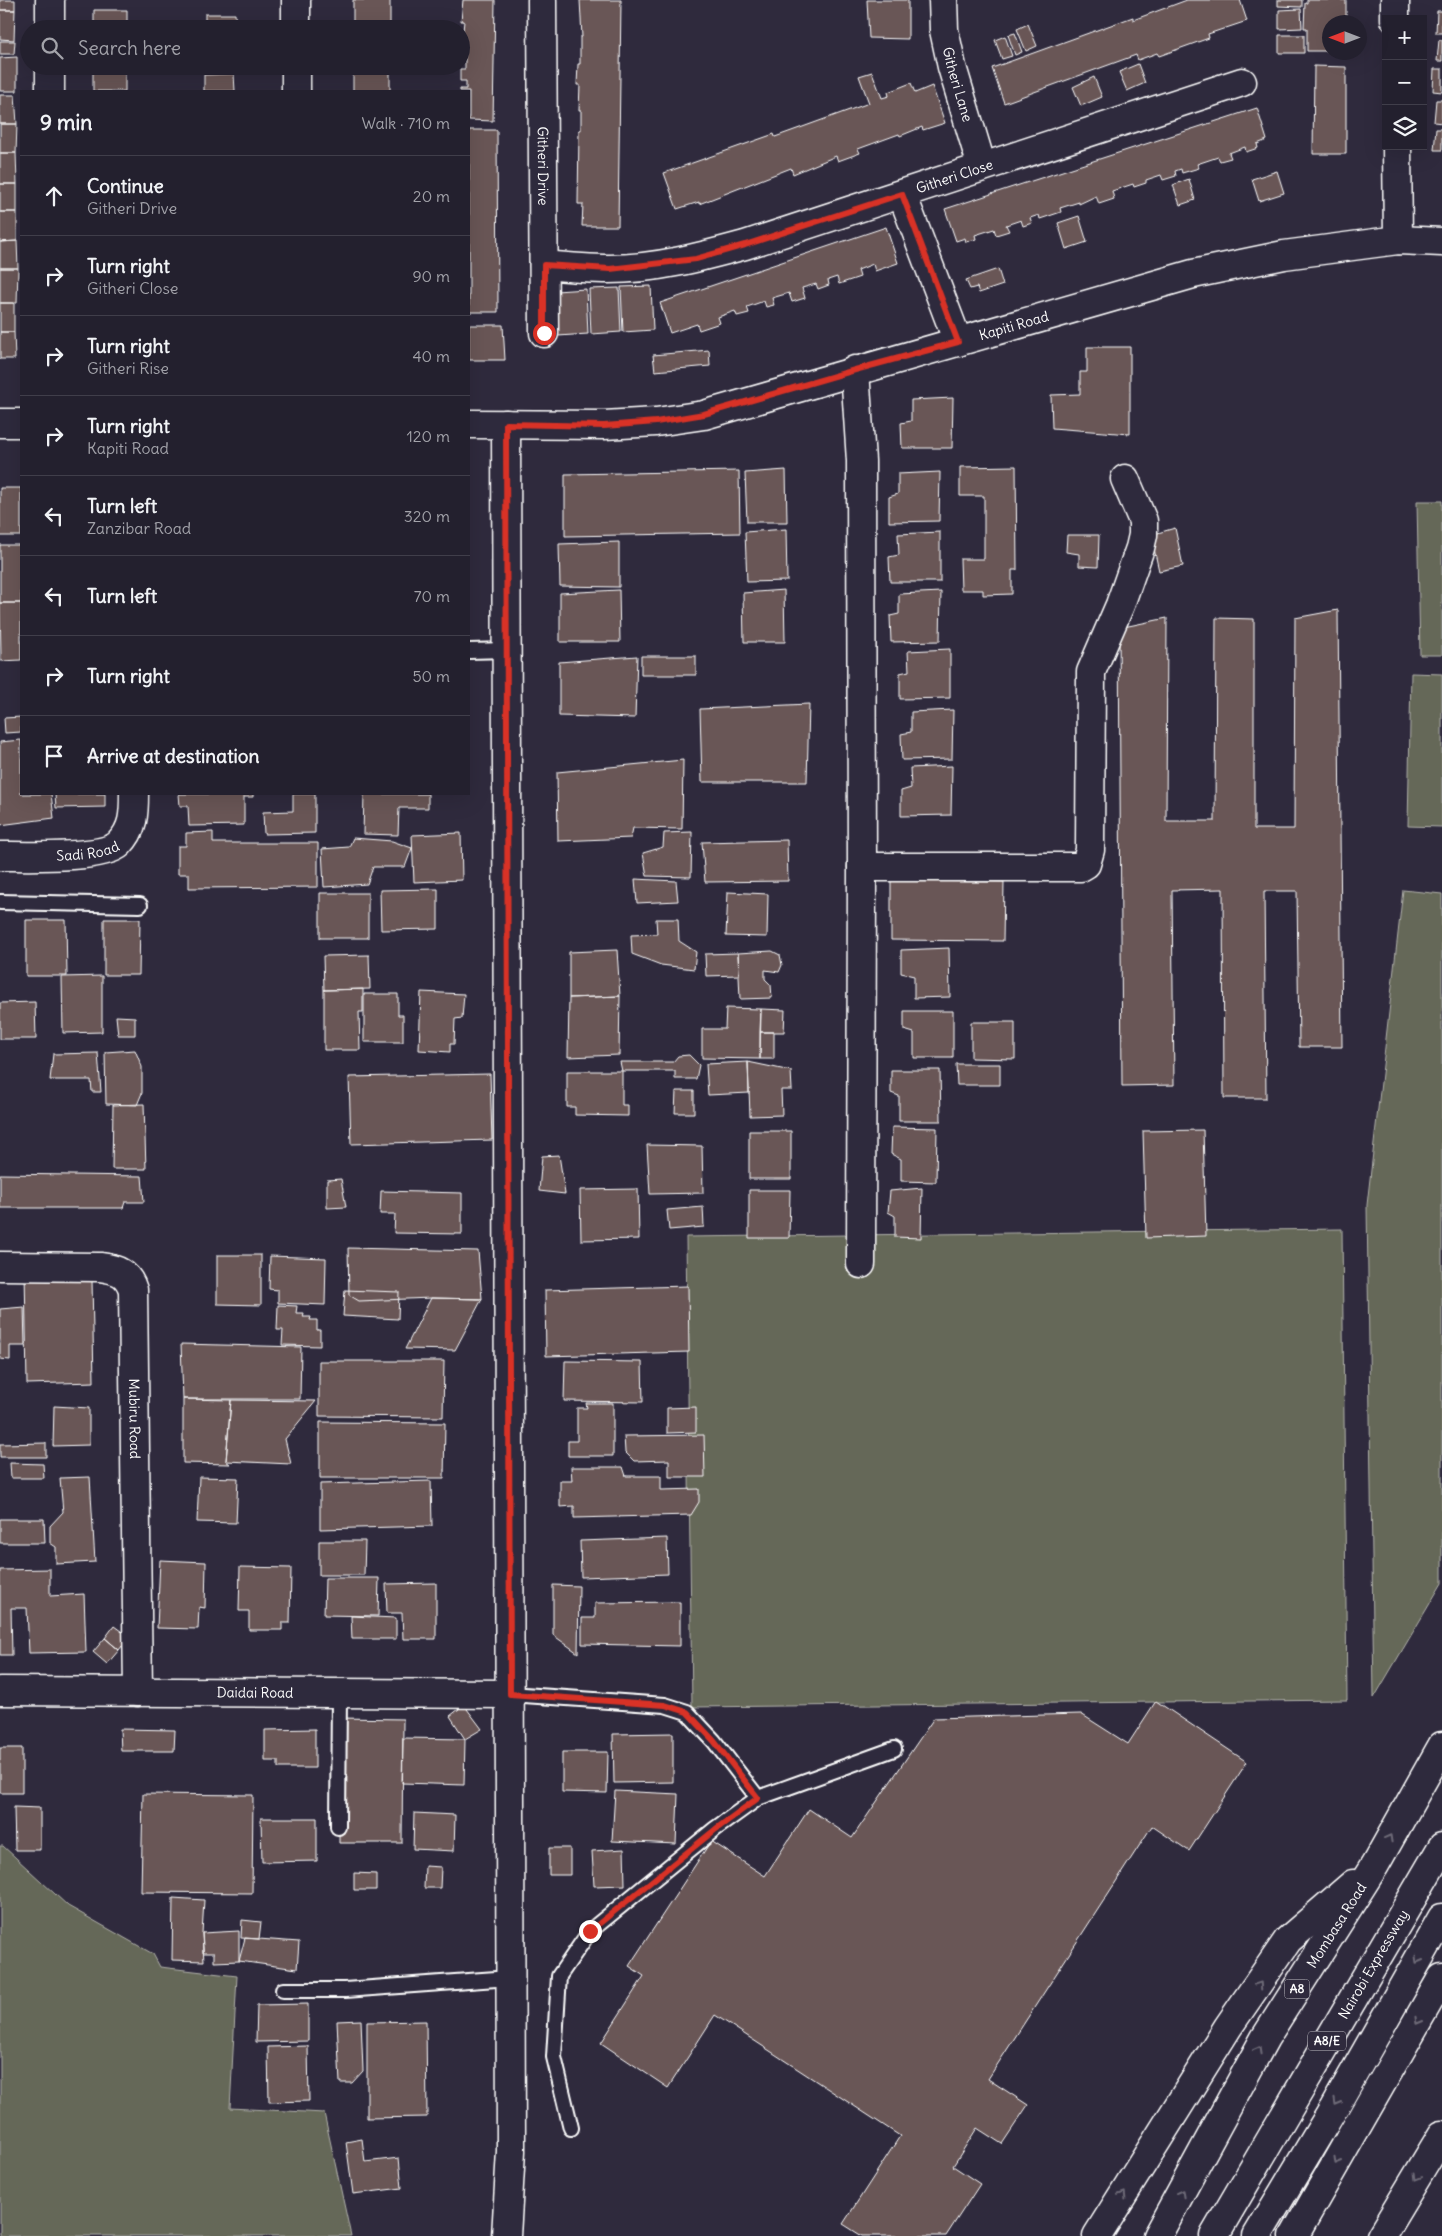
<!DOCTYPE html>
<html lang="en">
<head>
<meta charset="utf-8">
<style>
	:root { --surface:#23202e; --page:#2b2836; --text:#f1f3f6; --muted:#a3a3aa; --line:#403e4a }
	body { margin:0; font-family:Delius,sans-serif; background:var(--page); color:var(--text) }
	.controls { position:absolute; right:15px; top:15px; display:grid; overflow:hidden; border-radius:0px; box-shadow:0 5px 20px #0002 }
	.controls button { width:45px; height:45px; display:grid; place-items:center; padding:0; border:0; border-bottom:1px solid var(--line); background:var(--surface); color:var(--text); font:25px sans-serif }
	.compass { position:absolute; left:1322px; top:15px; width:45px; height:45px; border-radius:50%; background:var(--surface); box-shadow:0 5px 20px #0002; rotate:270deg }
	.stop { position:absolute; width:15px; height:15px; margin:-11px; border:4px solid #d93025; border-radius:50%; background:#fff }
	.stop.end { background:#d93025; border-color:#fff; box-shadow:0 1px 5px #0008 }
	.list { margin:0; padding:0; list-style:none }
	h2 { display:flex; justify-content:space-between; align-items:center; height:65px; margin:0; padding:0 20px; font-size:21px }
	h2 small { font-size:16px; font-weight:400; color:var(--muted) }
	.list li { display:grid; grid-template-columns:32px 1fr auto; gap:15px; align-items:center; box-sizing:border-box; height:80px; padding:0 20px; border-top:1px solid var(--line) }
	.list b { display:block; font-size:19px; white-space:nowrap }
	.list p { margin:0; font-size:16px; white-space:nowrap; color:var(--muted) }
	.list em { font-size:16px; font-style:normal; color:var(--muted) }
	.icon { flex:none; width:28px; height:28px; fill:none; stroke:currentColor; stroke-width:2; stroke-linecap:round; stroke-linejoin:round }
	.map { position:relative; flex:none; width:1442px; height:2236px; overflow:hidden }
	.search { position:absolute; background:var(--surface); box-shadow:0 5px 20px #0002; left:20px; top:20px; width:450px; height:55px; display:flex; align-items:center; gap:12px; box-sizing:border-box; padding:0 18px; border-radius:28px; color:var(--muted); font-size:19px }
	.panel { position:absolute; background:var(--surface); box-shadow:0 5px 20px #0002; left:20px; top:90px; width:450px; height:705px; border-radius:0px }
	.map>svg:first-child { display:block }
	.green { fill:#656758; stroke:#b2b3ac }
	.building { fill:#695657; stroke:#fff }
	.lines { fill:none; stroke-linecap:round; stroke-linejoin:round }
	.lane-casing { stroke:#fff; stroke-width:18 }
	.street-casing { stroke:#fff; stroke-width:31 }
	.highway-casing { stroke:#fff; stroke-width:31 }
	.lane { stroke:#2f2a3d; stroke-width:14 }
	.street { stroke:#2f2a3d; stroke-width:28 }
	.highway { stroke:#2f2a3d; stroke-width:28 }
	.oneway { stroke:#6d6a77 }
	.route { stroke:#d93025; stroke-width:6 }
	.labels { text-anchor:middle; stroke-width:4.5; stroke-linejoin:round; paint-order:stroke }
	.shield { fill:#2f2a3d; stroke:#c1bfc5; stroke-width:1 }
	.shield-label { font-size:12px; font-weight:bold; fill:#fff }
	.street-label { font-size:14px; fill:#fff; stroke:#2f2a3d }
</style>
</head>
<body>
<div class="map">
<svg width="1442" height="2236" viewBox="0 0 1442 2236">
	<rect width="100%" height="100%" fill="#2f2a3d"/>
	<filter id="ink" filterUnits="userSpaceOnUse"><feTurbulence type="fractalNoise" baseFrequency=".02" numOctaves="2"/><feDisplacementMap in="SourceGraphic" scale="10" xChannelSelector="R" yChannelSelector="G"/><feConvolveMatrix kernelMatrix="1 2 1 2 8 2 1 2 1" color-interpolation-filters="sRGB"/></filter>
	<g filter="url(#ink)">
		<path class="green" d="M1417,501H1442V655H1420Z
			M1411,673L1442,674V827L1408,826Z
			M1403,890L1442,894V1583L1374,1698L1367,1205Z
			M1342,1229L1347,1700L692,1707L686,1237Z
			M0,1846H3L68,1906L153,1954L160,1967L237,1976L230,2108L324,2113L351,2236H0Z"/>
		<path class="building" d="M0,0H15V10H0Z
			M353,0H390V29H353Z
			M463,0H495L493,121L469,120V91H460V89H466V81H460V69H465V51H461L464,21H461Z
			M580,0H621L618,226H582L583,204H578L579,130H581V110H579L580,85H577L578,64H580V37H582Z
			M867,0H908V39L869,38Z
			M1187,0H1240L1247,21L1208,34L1209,38L1159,56L1157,53L1138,60L1136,55L1004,103L992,68L1133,17V20Z
			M1278,0H1302V7L1278,6Z
			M1307,0H1346V22H1330V51H1307V28H1304L1305,3H1307Z
			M1301,9L1302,28L1279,29V10Z
			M0,10H15L14,40L0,39Z
			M94,10H127V29H94Z
			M1437,11H1442V33H1436Z
			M205,14H235L236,29H205Z
			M1028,24L1037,46L1026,51L1017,29Z
			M1015,33L1022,52L1015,55L1008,35Z
			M1279,35H1304V53H1279Z
			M1005,36L1012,56L1002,59L995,40Z
			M1439,40H1442V61H1437Z
			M0,41H15L14,54H0Z
			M17,57V91H0V58Z
			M1138,64L1145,83L1127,91L1119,72Z
			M353,66H390V91H353Z
			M1314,66L1346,67V154H1313Z
			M1434,69H1442V92L1433,91Z
			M93,72H125V91H93Z
			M872,72L882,98L889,96L888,92L911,83L915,93L932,86L945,123L923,130L922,127L900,136L899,134L858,149L860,153L838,161L836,156L793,174L791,168L699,204V202L677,209L664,173L774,134L775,137L869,103L859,76Z
			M234,74L235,91H204V75Z
			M1094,77L1102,97L1081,106L1073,87Z
			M0,95H15L17,124H0Z
			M1436,100H1442V123L1434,122Z
			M1257,108L1267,140L1257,144L1258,148L1246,152L1245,147L1229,153L1231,158L1220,161L1218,157L1197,164L1199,168L1182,173L1181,169L1175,171L1176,176L1163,180L1161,175L1146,180V183L1134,187L1133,184L1112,191L1114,199L1099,204L1096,196L1079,204V202L1060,208L1061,212L1040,219L1039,215L1030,218L1032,223L1023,226L1021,220L1006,225L1009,231L996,235L994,229L975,235L976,239L966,242L965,238L956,241L945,209Z
			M0,124H17L16,153H0Z
			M1436,129H1442V150H1434Z
			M469,130H497L498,312H469Z
			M0,153H16L17,184H0Z
			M1277,171L1284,193L1259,201L1252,179Z
			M1189,179L1195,200L1180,205L1173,185Z
			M0,184H17V212H0Z
			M0,212H17V241L0,242Z
			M1079,216L1087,242L1066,249L1058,223Z
			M886,227L898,263L875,271L873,264L858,270L860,277L839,284L837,277L828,280L829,285L818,289L816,284L802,288L805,298L792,302L789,293L772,298L774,305L766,307L764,301L747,307L749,313L737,316L735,311L718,317L720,323L699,330L697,324L670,333L660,303Z
			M17,241L18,268H0V242Z
			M0,268H18L17,303H0Z
			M998,269L1003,285L979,293L977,287L970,289L966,280Z
			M651,286L653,330L623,332L621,287Z
			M619,288L621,332L591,334L589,289Z
			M586,289L588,334L558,336L556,291Z
			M0,303H14V332H0Z
			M469,325H503L505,360H469Z
			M0,332H14L15,359H0Z
			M1087,347H1130V434L1052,428L1051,395L1080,394V372H1087Z
			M709,350L710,366L655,371L653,355Z
			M953,398L952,448H902L901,423L911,421V400Z
			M1016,466L1017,570H1012V594L983,595V590H961L960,559H984V496H960V467Z
			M786,470L787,522H747L745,473Z
			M739,471L740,533L565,536V474Z
			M940,472L939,521L889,522V497L898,494V474Z
			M0,488H21V536H0Z
			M1175,528L1183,566L1159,571L1151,535Z
			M786,529L787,581L747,582L745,532Z
			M940,532V582H890L889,557L899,555L898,534Z
			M1067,535H1099L1098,567L1079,566V554L1066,552Z
			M619,542V587L560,586L559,544Z
			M0,545H21V603H0Z
			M619,590L620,642H560V593Z
			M784,590L785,642H744L743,593Z
			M941,592L940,641L891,642L890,616L899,614V594Z
			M0,603H21V660L1,661Z
			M1338,610L1342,1047H1299L1297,891H1264L1266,1098H1224L1223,889L1172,890L1174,1085L1122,1086L1119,628L1167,618L1166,821H1215L1216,618L1254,619V829H1294L1295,618Z
			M950,649V698L900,699V673L909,671L908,651Z
			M637,656L635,718L559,716V662Z
			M641,656H696V675H641Z
			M809,704L807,782H702L700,709Z
			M953,710L952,759L902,760L901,734L911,732V712Z
			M21,717V732L5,733L4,718Z
			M21,740V794H51L54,818L0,825V742Z
			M683,760L682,829L633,828L631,838L558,841L557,772Z
			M952,766L951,815L901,816V791L911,788L910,768Z
			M55,794H105V807L56,808Z
			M179,794H253V797H244V825L189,826L188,806H180Z
			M293,794H315V833L264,834L263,812L293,811Z
			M364,794H428V808H399L398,835L363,834Z
			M213,832V843H318V887L189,888V874H178V846H186V833Z
			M692,832L691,877L647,876L643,853L663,847L664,833Z
			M461,833L462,880L414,882L412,835Z
			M353,838L392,841L412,848L405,867H373L367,884L324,887L322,849L349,847Z
			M787,840L788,881L705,882L702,842Z
			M635,879L676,881L678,901L637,903Z
			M891,881L1004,882L1003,941L891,940Z
			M438,889V929L381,930L380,890Z
			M728,892L768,894L767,937L726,936Z
			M320,893H368V938H320Z
			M104,919H140L139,975H104Z
			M656,919H678L679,941L696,952L694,969L661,965L632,954L631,935L657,934Z
			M26,920H66L67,976H26Z
			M949,948L950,997L914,998V976L901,973V950Z
			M617,950L620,996L569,998V952Z
			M772,951L780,955L782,965L779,972L765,970V979L771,985L772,998L740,999L738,953Z
			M738,953L739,975L706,976L705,954Z
			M369,955L370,989L324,990L323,956Z
			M102,976V1032L63,1033L62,977Z
			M363,989V1012H359L360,1050H324V990Z
			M421,992L464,994L462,1018L455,1019L454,1044H450V1052L419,1050Z
			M364,994H398V1015H403V1042H364Z
			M620,996L619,1055L568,1057L569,998Z
			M35,1002L36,1039H0V1003Z
			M726,1008L761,1009L760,1059L702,1058V1029H725Z
			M761,1009L785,1010L784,1032H760Z
			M904,1011H953V1058H914V1033L904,1030Z
			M116,1016L135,1017V1035H118Z
			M971,1022H1015V1059L971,1058Z
			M760,1032H774V1059H760Z
			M135,1050L142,1067V1093L137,1105L106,1104L105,1052Z
			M98,1053L101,1092H92L91,1080H50L53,1054Z
			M689,1055L699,1065L696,1079H675V1071H622L620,1062H673L678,1056Z
			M748,1062L749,1093L708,1095L706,1064Z
			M748,1062L791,1071L792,1090H781L782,1115L750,1116Z
			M956,1064H1000V1085H957Z
			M891,1070H940L941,1121H899V1096L891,1093Z
			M567,1071H622V1105H628V1116L575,1115V1107H567Z
			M490,1074L492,1140L351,1144L349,1077Z
			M676,1091H694V1113H675Z
			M144,1104L146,1169H112L113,1105Z
			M892,1127L937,1128L936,1182L901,1181V1159L891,1154Z
			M1203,1130L1206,1236L1146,1238L1143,1131Z
			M749,1131H791V1179H749Z
			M647,1145L702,1146L703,1193L650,1194Z
			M559,1155L565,1194L539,1191L542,1156Z
			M0,1174L142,1176L144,1202H125L123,1208H0Z
			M341,1179L346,1207L327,1208V1180Z
			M922,1188L921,1238L895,1237V1216L888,1212L890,1191Z
			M638,1189L639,1239L581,1240L580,1190Z
			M749,1190H790L789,1238H749Z
			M381,1191L462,1193V1234L394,1233L395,1214H380Z
			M703,1207L704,1227L669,1230L667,1210Z
			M348,1248L478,1251L482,1299L431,1298L359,1301L349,1295Z
			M217,1255H261V1305L217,1304Z
			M270,1256L326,1258L325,1305L278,1303V1290L269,1289Z
			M75,1271L92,1281L94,1382L27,1384L25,1272Z
			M688,1286L689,1352L546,1356L545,1290Z
			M345,1290L399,1292L398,1319L343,1316Z
			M431,1298L482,1299L455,1350L405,1349Z
			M278,1305L297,1306L296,1313H304L303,1317H311L310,1320H317V1330H320V1346L282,1345L283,1330H277Z
			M24,1307L25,1346H10V1360L0,1359V1309Z
			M181,1344L301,1347L300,1399H183Z
			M319,1361H444L443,1417L319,1416Z
			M565,1361L642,1362L643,1402L564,1401Z
			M183,1399L231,1400L226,1461L230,1464L183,1463Z
			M231,1400L316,1401L285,1439L291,1464L226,1461Z
			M586,1403H613V1456H568V1441H577V1408H587Z
			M54,1406L89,1408V1445L53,1446Z
			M696,1407V1432L667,1433V1408Z
			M320,1422L445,1423L444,1478H320Z
			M704,1435L705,1477H669V1460L634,1461L625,1452L624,1436Z
			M46,1443V1457H0V1444Z
			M10,1463L43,1464L44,1478H11Z
			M571,1467H623L626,1476H661V1490L699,1489V1502L691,1515L574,1518V1506L560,1507V1481H572Z
			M90,1477L95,1562L56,1564V1547L50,1543V1526L63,1512L60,1478Z
			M199,1477L238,1478L236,1523L197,1522Z
			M431,1481L432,1526L320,1529V1484Z
			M0,1519H44L45,1543H0Z
			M667,1538L668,1574L581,1577L580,1541Z
			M319,1541H365L364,1575H319Z
			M160,1560L206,1562L205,1608L199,1607L198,1629L157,1628Z
			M240,1567L291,1568L290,1623H282V1630H249V1611H239Z
			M50,1569V1596L84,1594L86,1652L29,1653L27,1608H11L12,1655H0V1570Z
			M325,1578H379L378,1616L324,1615Z
			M436,1583V1639H403L402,1613H387L386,1584Z
			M553,1585L579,1586L578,1653L553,1635Z
			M680,1602V1646L582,1644V1618H595V1603Z
			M351,1616L396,1618V1639H352Z
			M114,1626L129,1637L119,1650L105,1638Z
			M105,1638L119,1650L107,1664L93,1652Z
			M1156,1701L1247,1762L1189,1851L1152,1826L988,2079L1028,2105L1002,2144L977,2128L953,2166L980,2184L946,2236H862L843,2224L900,2136L715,2015L668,2088L601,2043L644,1976L629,1966L711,1841L765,1876L809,1809L852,1838L934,1718L1081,1714L1128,1744Z
			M464,1705L482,1729L465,1739L450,1716Z
			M340,1718L403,1719L402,1843H339Z
			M120,1729L175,1730L174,1751H121Z
			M315,1729V1768H278V1761H265V1730Z
			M673,1733V1782L614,1783L613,1734Z
			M403,1738L465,1739L464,1785L402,1783Z
			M0,1748H22V1793H0Z
			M562,1752H608L607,1793L562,1792Z
			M615,1791L678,1794L676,1844L612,1841Z
			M143,1794L253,1795L252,1893L141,1892Z
			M14,1807L40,1808V1850H15Z
			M414,1813L455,1815L454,1851L413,1849Z
			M261,1818H317V1861L262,1862Z
			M549,1848H570V1875H549Z
			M624,1849L625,1885L594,1886L592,1851Z
			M425,1866L441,1867L440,1888H424Z
			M354,1873L376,1874V1890H354Z
			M173,1898L204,1900L202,1933L204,1961L172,1960Z
			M242,1920L261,1922L259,1939L241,1938Z
			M239,1931V1961L214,1962V1953H203L202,1933Z
			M245,1938L299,1942L297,1969L239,1961Z
			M308,2004V2041L256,2042L257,2005Z
			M361,2020L363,2071L352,2083H340L337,2021Z
			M426,2021L427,2117L367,2118V2022Z
			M308,2046L309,2101L269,2102L268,2047Z
			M362,2139L365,2162L399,2158L402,2188L353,2194L346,2142Z"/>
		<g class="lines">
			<defs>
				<path id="lane" d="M469,651L507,650
					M0,902L140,905
					M510,1694L665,1705L687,1712L714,1741L758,1798L715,1829L590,1931L559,1976L554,2057L571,2128
					M758,1798L894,1749
					M338,1827L339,1693
					M283,1990H345L510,1978"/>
				<g id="street">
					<path d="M296,0V29"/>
					<path id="s1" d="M542,0L544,333"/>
					<path id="s2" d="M943,0L944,30L952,67L982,167"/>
					<path d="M1395,0V19"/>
					<path d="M50,29V0"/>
					<path d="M296,66V91"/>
					<path d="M50,91V66"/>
					<path d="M1397,146L1398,240"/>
					<path d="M902,194L958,342"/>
					<path id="s3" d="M544,265C566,267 588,269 609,269C656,269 701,257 745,245L1242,82"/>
					<path d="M855,370L861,461L862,867L861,1264"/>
					<path d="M0,423H21"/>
					<path id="s4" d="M469,424L604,425L656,422L704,415L1193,274L1284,255L1398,240L1442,242"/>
					<path id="s5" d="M0,856C24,856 103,859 119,844C134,829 134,813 134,794"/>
					<path d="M862,867H1081L1086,864L1090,850L1091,672L1120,605L1140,548L1143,535V521L1125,479"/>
					<path id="s6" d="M0,1266L100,1267C117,1269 128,1273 133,1290L138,1692"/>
					<path id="s7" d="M0,1691L510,1694"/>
					<path d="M506,2236L511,2151L506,424"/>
				</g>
				<g id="highway">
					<path d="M1097,2236L1228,2027L1288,1940L1353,1884"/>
					<path id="s8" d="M1157,2236L1265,2038L1375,1865L1442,1746"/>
					<path id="s9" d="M1214,2236L1442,1847"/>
					<path d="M1257,2236L1334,2108L1442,1918"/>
					<path d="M1294,2236L1442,1978"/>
					<path d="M1381,2236L1442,2135"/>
				</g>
			</defs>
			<use href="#lane" class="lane-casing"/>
			<use href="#street" class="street-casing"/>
			<use href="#highway" class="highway-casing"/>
			<use href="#lane" class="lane"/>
			<use href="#street" class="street"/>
			<use href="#highway" class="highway"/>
		</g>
		<defs><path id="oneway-chevron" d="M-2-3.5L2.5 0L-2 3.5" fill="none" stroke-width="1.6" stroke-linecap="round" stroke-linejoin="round" transform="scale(1.25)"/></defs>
		<g class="oneway">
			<use href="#oneway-chevron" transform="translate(1389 1838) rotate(-61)"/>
			<use href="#oneway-chevron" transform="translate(1418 1960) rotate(120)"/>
			<use href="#oneway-chevron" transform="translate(1259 1985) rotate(-56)"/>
			<use href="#oneway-chevron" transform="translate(1418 2021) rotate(120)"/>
			<use href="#oneway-chevron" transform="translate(1258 2050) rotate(-61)"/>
			<use href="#oneway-chevron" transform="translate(1337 2102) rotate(120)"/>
			<use href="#oneway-chevron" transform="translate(1337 2161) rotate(120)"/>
			<use href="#oneway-chevron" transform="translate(1417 2177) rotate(121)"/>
			<use href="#oneway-chevron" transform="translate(1181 2193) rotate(-61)"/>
			<use href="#oneway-chevron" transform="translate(1123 2195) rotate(-58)"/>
		</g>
	</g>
	<g class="lines" filter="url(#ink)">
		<path class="route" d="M544,333V265L610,269L696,259L745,245L902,194L958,342L855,370L704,414L656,422L604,426L506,424L510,1694L665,1705L687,1712L714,1741L758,1798L716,1829L590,1931"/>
	</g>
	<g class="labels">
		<g class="shield">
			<rect x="1284.5" y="1979.5" width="25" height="19" rx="4"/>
			<rect x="1308" y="2031.5" width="38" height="19" rx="4"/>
		</g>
		<g class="shield-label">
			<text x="1297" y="1993">A8</text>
			<text x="1327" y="2045">A8/E</text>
		</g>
		<g class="street-label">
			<text dy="5" stroke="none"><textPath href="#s2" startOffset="86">Githeri Lane</textPath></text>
			<text dy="5" stroke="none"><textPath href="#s1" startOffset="166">Githeri Drive</textPath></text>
			<text dy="5" stroke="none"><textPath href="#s3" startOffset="424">Githeri Close</textPath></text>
			<text dy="5" stroke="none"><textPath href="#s4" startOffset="558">Kapiti Road</textPath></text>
			<text dy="5" stroke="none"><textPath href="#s5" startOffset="88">Sadi Road</textPath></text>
			<text dy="5" stroke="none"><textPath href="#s6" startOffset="272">Mubiru Road</textPath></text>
			<text dy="5" stroke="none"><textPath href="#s7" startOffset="255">Daidai Road</textPath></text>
			<text dy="5" stroke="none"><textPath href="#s8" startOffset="359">Mombasa Road</textPath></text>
			<text dy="5" stroke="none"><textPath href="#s9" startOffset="315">Nairobi Expressway</textPath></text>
		</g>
	</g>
</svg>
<div class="controls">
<button>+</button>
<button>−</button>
<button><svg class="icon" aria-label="layers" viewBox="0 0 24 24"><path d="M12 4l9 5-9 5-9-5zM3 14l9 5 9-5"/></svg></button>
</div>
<svg class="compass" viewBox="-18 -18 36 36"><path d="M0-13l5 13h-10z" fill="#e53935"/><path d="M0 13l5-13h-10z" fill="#a3a3aa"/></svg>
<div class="stop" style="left:544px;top:333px"></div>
<div class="stop end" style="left:590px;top:1931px"></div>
<div class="search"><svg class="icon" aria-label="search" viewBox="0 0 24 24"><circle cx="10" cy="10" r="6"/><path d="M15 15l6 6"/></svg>Search here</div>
<section class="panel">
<h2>9 min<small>Walk · 710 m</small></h2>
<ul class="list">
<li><svg class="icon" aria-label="ahead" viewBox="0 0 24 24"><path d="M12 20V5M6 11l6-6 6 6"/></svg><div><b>Continue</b><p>Githeri Drive</p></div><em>20 m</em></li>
<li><svg class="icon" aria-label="right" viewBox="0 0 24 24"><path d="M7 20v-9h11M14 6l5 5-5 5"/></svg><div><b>Turn right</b><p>Githeri Close</p></div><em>90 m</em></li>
<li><svg class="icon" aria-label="right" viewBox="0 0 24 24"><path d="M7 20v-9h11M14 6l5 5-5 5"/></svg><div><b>Turn right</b><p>Githeri Rise</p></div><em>40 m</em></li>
<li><svg class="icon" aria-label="right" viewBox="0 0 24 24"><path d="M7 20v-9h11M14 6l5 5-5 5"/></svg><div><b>Turn right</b><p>Kapiti Road</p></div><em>120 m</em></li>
<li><svg class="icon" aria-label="left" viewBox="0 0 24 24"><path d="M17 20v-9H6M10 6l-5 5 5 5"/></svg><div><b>Turn left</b><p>Zanzibar Road</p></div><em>320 m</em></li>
<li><svg class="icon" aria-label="left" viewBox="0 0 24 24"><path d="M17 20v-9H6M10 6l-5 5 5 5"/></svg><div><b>Turn left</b></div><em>70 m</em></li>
<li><svg class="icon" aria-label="right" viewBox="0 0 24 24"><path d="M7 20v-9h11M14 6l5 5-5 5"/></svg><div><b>Turn right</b></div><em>50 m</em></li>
<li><svg class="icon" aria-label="arrive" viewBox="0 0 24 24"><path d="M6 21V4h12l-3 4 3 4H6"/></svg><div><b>Arrive at destination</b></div></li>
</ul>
</section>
</div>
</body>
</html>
